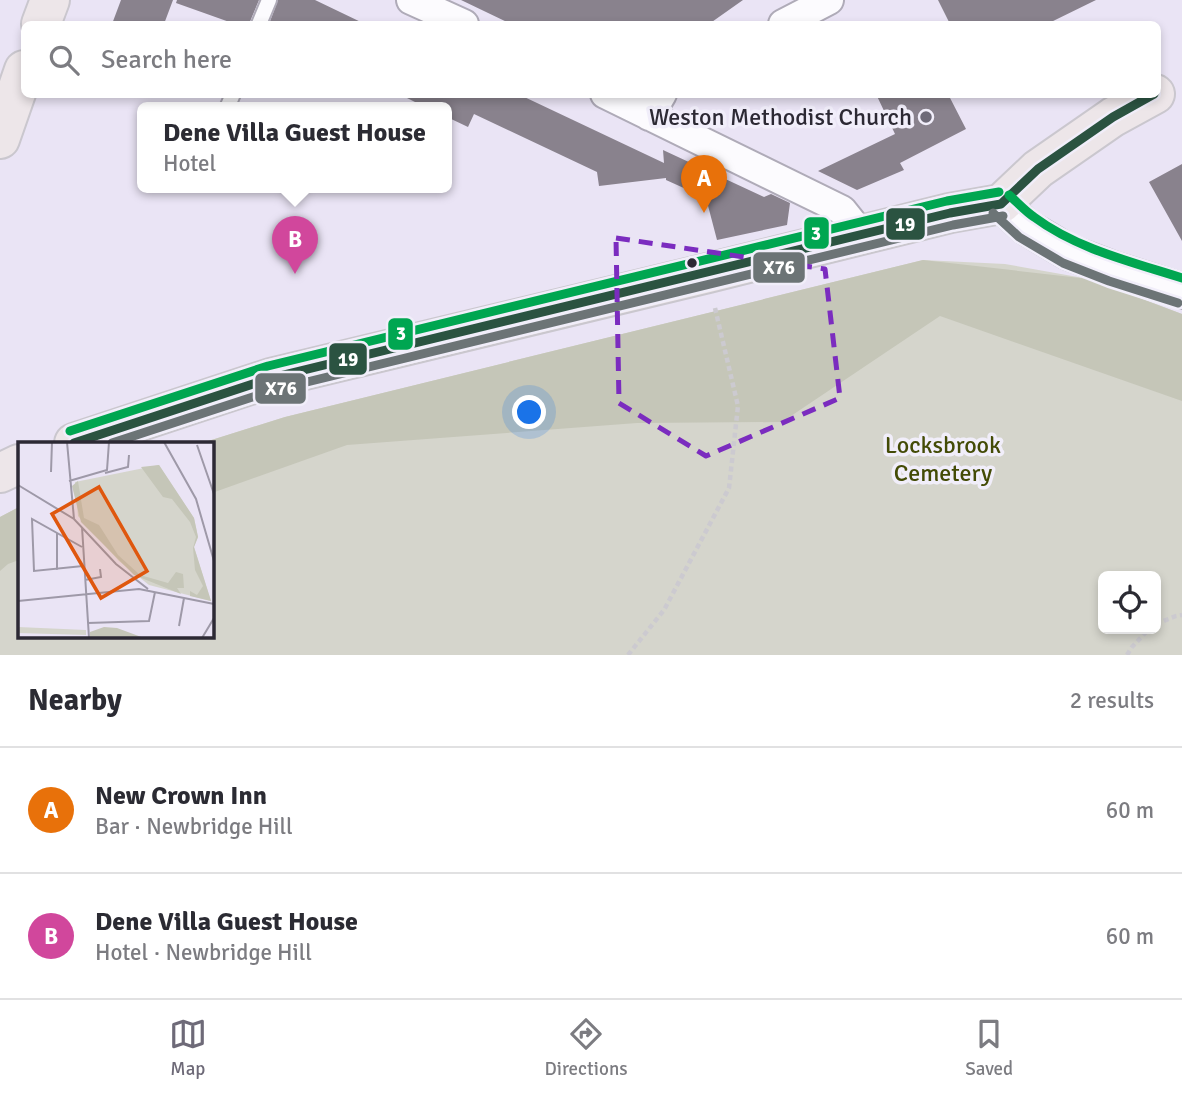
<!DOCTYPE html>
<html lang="en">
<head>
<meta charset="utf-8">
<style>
	:root { --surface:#fff; --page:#f7f7f7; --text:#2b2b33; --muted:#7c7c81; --line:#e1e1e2; --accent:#6e6a78 }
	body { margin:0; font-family:Signika,sans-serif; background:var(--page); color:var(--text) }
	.controls { position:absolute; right:21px; bottom:21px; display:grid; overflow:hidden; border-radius:10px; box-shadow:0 4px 10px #0003 }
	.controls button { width:63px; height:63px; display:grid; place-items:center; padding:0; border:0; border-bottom:2px solid var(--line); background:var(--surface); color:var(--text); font:35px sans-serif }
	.you { position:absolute; left:530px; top:413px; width:24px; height:24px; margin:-18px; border:5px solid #fff; border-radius:50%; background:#1a73e8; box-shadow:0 0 0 10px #1a73e833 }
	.badge { display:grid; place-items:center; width:46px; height:46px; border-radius:50%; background:var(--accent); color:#fff; font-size:23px; font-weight:700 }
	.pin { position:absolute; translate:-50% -58px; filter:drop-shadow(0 2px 4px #0008) }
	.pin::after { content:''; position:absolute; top:37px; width:24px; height:21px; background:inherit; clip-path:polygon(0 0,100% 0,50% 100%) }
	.popup { position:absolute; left:137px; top:102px; width:315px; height:91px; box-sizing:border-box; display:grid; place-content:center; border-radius:10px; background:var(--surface); filter:drop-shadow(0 2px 5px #0005); font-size:23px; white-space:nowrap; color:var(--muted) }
	.popup b { font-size:26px; color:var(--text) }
	.popup::after { content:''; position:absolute; left:50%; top:100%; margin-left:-14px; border:14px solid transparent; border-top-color:var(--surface) }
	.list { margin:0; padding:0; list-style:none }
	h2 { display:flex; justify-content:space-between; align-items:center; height:91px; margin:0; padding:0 28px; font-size:30px }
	h2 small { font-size:23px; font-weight:400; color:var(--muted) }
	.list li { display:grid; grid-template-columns:46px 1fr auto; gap:21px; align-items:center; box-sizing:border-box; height:126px; padding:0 28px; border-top:2px solid var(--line) }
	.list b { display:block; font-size:26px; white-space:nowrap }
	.list p { margin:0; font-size:23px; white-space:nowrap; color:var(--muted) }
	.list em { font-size:23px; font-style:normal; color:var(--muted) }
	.icon { flex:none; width:38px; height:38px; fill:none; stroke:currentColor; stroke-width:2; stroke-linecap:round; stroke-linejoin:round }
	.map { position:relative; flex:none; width:1182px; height:655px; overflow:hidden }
	.search { position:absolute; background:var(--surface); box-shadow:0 4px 10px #0003; left:21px; right:21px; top:21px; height:77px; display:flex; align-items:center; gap:18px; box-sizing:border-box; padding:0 24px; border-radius:10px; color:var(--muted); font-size:26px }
	.sheet { height:343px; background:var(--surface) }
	nav { display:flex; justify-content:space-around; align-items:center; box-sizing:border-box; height:98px; border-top:2px solid var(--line); background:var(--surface); font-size:19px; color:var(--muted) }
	nav a { display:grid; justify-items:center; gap:4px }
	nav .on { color:var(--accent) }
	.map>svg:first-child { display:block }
	.green { fill:#d5d5cc; fill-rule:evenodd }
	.forest { fill:#c5c6b8 }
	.building { fill:#89828d }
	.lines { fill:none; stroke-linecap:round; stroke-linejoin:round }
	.service-casing { stroke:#afabb8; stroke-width:18 }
	.minor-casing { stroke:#afabb8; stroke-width:32 }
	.tertiary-casing { stroke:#afabb8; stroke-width:38 }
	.primary-casing { stroke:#cac7ce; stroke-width:42 }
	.path { stroke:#cccad0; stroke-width:4.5; stroke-dasharray:5 3.5; stroke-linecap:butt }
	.service { stroke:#fcfbfe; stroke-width:14 }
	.minor { stroke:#fcfbfe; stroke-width:28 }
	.tertiary { stroke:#fcfbfe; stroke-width:35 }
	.primary { stroke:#ede6e9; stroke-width:38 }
	.bus-1-casing { stroke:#f1eefa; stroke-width:14 }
	.bus-2-casing { stroke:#f1eefa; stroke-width:14 }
	.bus-3-casing { stroke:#f1eefa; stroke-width:14 }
	.bus-1 { stroke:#2b5341; stroke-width:9 }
	.bus-2 { stroke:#6c7476; stroke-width:9 }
	.bus-3 { stroke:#00a651; stroke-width:9 }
	.marked { fill:none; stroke:#7b2cbf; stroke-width:5; stroke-dasharray:14 9; stroke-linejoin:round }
	.poi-dot { fill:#6e6a78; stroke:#f1eefa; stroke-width:2.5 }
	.bus-dot { fill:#2c2934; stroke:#f1eefa; stroke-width:2.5 }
	.labels { text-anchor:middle; stroke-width:7; stroke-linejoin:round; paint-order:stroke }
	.poi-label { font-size:24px; fill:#2c2934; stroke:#f1eefa; text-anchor:end }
	.park-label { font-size:24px; fill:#434b06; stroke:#f1eefa }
	.inset-road { fill:none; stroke:#9e99a8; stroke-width:2 }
	.view { fill:#df570e; fill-opacity:0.15; stroke:#df570e; stroke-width:3.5 }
	.inset-edge { fill:none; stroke:#2c2934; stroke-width:3.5 }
	.line-badge { stroke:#f1eefa; stroke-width:2.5 }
	.badge-label { font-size:19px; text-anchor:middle; font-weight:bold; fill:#fff }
</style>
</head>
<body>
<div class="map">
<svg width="1182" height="655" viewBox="0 0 1182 655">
	<rect width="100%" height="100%" fill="#eae4f5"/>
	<path class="green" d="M923,260L1005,264L1089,279L1182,314V655H0V517L19,507V636H212V443H202L285,417ZM1103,576H1156V629H1103Z"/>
	<path class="forest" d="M923,260L1089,279L1182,314V401L940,316L782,422L637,423L347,445L212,493V443H202L285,417Z
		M19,507V560L8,564L0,571V517Z"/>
	<path class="building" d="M121,0H173L164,24H112Z
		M177,0H259L249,24H235L176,3Z
		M278,0H315L365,24H269Z
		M461,0H743L709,24H511Z
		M938,0H1096L1047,24H950Z
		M399,94H518L664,163L663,150L764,197L771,194L790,203L787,225L717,240L706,198L666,180V178L599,186L597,172L474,114L468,127L447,117V108H427Z
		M876,94H948L966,129L900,163L904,170L857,190L818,171L895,134Z
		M1182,164V241L1149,182Z"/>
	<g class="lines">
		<defs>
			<path id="service" d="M259,24L269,0
				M227,108L233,94"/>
			<path id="minor" d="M411,0L464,24
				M783,24L829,0
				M605,94L842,210L862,235
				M649,116L662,94"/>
			<path id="tertiary" d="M1001,204L1026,227L1068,252L1113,269L1182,291"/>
			<path id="primary" d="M41,24L50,0
				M0,139L24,70
				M74,443L271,378L708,273L950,213L1001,204L1038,169L1113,117L1155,94
				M0,473L19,464"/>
		</defs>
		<use href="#service" class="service-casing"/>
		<use href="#minor" class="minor-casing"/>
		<use href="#tertiary" class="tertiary-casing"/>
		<use href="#primary" class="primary-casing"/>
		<path class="path" d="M1156,624L1176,616L1182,615
			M628,655L664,610L729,488L738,406L715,308
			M1127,655L1132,647L1149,629"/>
		<use href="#service" class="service"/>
		<use href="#minor" class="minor"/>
		<use href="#tertiary" class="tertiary"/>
		<use href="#primary" class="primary"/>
		<defs>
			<path id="bus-1" d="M74,443L271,378L950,213L1001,204L1038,169L1113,117L1154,94"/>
			<path id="bus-2" d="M993,213L1019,237L1063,263L1109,281L1178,303
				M112,443L274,390L953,225L1003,216"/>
			<path id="bus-3" d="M1009,195C1017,202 1025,211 1034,217C1077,249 1132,262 1182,278
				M70,431L268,366L947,201L999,192"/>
		</defs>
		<use href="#bus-1" class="bus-1-casing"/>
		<use href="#bus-2" class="bus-2-casing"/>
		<use href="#bus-3" class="bus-3-casing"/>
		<use href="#bus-1" class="bus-1"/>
		<use href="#bus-2" class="bus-2"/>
		<use href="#bus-3" class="bus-3"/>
	</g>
	<path class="marked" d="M616,238L825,269L840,398L706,456L619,403Z"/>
	<circle class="poi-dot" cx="926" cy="117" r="7"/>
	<circle class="bus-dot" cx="692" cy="263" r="6"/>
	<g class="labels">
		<g class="poi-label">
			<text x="912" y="125">Weston Methodist Church</text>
		</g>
		<g class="park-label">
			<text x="943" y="453">Locksbrook<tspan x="943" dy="28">Cemetery</tspan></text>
		</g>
	</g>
	<g transform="translate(18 442)">
		<rect width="196" height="196" fill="#eae4f5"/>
		<path d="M141,23L176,76L180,95L176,105L193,159L131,143L101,119L60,74L57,40ZM0,185L68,188V193L0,191Z" fill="#d5d5cc"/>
		<path d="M141,23L176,76L180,95L176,105L193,159L172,154V149L179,153L185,144L177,128L175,106L178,95L172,80L154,57L145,55L123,25ZM60,39L66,76L81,83L100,113L122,133L150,141L158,130L165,132L166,146H159L163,152L116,133L63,80L54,44ZM86,185L99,186L126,196H72V190Z" fill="#c5c6b8"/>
		<path class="inset-road" d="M49,0L56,77M146,0L178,57L196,119M179,3L196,52M33,30L34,0M87,31L110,25L111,13M51,39L89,28L91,0M0,43L56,77L98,122L130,147M64,85L71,196M39,91V128M64,105L14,77L16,129L65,124M67,138L83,135L82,127M0,159L121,147L196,162M70,181L131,179L137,150M161,184L166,156M184,196L196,176"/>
		<path class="view" d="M81,45L129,129L83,156L34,72Z"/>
		<rect width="196" height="196" class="inset-edge"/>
	</g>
	<g class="line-badge">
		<rect x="885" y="207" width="41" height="34" rx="7" fill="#2b5341"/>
		<rect x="803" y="216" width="27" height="34" rx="7" fill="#00a651"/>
		<rect x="752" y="251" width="54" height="33" rx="7" fill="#6c7476"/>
		<rect x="387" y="317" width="27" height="34" rx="7" fill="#00a651"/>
		<rect x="328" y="342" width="40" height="34" rx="7" fill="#2b5341"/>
		<rect x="254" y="372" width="53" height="33" rx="7" fill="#6c7476"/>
	</g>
	<g class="badge-label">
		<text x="905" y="231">19</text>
		<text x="816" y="240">3</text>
		<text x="779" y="274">X76</text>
		<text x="401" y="340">3</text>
		<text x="348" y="366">19</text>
		<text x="281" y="395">X76</text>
	</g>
</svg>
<div class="controls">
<button><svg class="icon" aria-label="locate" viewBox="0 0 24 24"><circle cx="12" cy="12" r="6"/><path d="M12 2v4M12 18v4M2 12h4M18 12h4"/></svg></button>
</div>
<div class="you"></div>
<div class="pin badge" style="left:704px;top:213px;background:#e8710a">A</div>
<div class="pin badge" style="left:295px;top:274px;background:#d1479c">B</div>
<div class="popup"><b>Dene Villa Guest House</b>Hotel</div>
<div class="search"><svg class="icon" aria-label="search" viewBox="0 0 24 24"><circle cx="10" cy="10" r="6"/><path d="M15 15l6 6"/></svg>Search here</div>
</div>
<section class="sheet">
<h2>Nearby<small>2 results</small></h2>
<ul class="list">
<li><span class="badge" style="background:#e8710a">A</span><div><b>New Crown Inn</b><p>Bar · Newbridge Hill</p></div><em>60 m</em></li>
<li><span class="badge" style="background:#d1479c">B</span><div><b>Dene Villa Guest House</b><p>Hotel · Newbridge Hill</p></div><em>60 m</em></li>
</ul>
</section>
<nav>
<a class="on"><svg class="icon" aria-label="map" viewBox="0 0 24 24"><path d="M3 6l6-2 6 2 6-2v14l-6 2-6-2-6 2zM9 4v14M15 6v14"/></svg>Map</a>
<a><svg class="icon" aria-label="directions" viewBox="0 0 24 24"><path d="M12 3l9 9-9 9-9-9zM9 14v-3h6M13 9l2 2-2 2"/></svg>Directions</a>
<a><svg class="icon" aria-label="saved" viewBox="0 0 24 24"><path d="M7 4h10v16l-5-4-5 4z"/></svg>Saved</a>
</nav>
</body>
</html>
